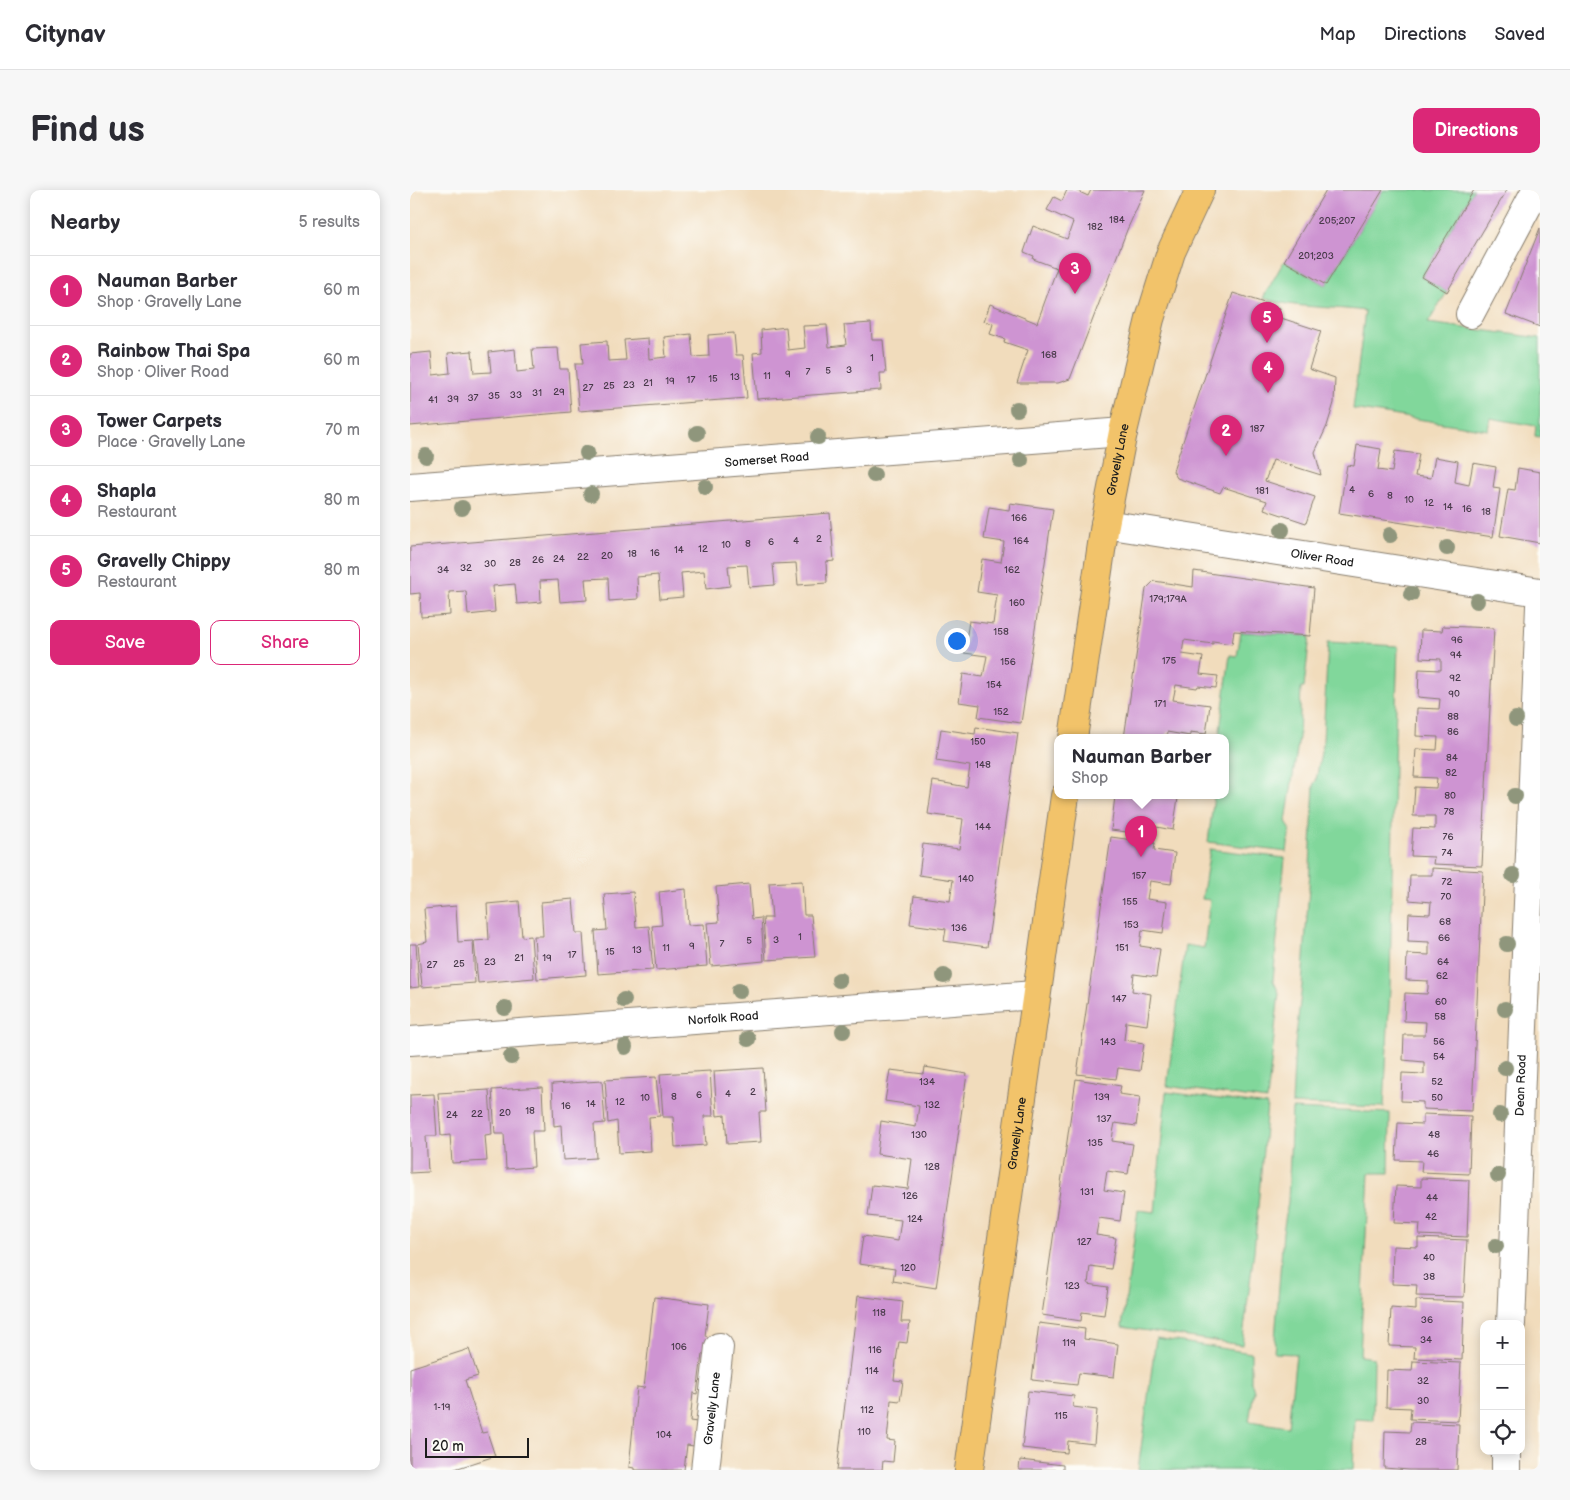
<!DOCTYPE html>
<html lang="en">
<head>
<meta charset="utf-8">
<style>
	:root { --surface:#fff; --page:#f7f7f7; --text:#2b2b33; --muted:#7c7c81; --line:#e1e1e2; --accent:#db2777 }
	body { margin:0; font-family:"Balsamiq Sans",sans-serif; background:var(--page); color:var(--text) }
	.controls { position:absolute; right:15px; bottom:15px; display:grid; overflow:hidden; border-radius:10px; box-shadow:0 2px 12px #0003 }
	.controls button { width:45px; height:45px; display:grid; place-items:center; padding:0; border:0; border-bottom:1px solid var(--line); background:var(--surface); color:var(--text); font:25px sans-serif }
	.scale { position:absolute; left:15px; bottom:12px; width:104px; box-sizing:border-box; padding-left:5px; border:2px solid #1c1c1c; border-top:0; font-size:14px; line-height:18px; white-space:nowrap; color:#1c1c1c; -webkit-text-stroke:4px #fdfcf7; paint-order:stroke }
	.you { position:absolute; left:546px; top:450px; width:18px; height:18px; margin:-12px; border:4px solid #fff; border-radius:50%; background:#1a73e8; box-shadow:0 0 0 8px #1a73e833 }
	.badge { display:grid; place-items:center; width:32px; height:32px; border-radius:50%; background:var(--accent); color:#fff; font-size:16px; font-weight:700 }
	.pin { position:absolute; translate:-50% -41px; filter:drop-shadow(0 1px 2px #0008) }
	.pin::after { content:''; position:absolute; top:26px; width:18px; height:15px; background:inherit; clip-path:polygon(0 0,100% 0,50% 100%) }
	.popup { position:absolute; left:644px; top:544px; width:175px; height:65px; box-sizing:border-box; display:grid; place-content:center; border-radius:10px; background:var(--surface); filter:drop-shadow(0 1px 4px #0005); font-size:16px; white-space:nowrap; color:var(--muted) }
	.popup b { font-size:19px; color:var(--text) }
	.popup::after { content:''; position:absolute; left:50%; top:100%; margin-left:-10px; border:10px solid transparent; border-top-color:var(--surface) }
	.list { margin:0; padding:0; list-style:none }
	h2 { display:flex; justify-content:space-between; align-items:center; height:65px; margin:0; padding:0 20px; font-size:21px }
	h2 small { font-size:16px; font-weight:400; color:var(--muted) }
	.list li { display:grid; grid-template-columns:32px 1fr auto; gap:15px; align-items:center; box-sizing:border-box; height:70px; padding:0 20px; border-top:1px solid var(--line) }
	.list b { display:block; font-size:19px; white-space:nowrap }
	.list p { margin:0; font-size:16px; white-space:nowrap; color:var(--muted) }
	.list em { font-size:16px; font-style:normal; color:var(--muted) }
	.actions { display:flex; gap:10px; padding:15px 20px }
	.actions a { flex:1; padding:11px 0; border:1px solid var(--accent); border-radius:10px; text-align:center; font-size:18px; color:var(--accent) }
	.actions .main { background:var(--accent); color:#fff }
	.icon { flex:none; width:28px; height:28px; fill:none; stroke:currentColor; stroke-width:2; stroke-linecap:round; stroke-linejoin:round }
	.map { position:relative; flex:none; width:1130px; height:1280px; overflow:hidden; border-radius:10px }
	header { display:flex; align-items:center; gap:30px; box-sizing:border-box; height:70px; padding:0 25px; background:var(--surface); border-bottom:1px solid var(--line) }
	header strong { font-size:24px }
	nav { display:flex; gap:28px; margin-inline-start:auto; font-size:18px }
	.intro { display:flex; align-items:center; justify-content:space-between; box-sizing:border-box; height:120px; padding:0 30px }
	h1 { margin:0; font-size:35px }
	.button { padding:12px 22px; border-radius:10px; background:var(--accent); color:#fff; font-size:18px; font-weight:700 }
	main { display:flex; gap:30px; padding:0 30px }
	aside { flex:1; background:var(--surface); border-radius:10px; box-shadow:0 2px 12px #0003 }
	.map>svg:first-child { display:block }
	.green { fill:#81d79b; stroke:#4e7a5c }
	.building { fill:#ce94d2 }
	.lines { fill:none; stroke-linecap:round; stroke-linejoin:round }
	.minor-casing { stroke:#867c6c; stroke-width:30 }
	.major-casing { stroke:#867c6c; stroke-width:30 }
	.minor { stroke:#fff; stroke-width:28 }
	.major { stroke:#f2c36a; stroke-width:28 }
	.tree { fill:#8f967c }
	.labels { text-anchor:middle; stroke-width:5; stroke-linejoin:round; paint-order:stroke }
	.number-label { font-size:10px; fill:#483a4a }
	.street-label { font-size:12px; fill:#1c1c1c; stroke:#fdfcf7 }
</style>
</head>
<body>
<header>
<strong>Citynav</strong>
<nav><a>Map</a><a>Directions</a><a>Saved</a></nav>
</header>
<div class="intro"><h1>Find us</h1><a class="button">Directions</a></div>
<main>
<aside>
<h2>Nearby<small>5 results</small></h2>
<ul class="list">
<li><span class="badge">1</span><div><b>Nauman Barber</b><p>Shop · Gravelly Lane</p></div><em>60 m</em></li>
<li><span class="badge">2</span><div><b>Rainbow Thai Spa</b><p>Shop · Oliver Road</p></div><em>60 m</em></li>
<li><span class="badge">3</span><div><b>Tower Carpets</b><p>Place · Gravelly Lane</p></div><em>70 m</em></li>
<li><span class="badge">4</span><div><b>Shapla</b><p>Restaurant</p></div><em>80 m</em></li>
<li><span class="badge">5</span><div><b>Gravelly Chippy</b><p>Restaurant</p></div><em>80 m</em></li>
</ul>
<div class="actions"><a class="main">Save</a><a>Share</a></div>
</aside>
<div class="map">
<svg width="1130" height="1280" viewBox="0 0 1130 1280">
	<rect width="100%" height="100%" fill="#fdfcf7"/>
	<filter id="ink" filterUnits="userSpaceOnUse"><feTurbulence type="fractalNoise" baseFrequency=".02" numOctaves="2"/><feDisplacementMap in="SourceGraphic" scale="10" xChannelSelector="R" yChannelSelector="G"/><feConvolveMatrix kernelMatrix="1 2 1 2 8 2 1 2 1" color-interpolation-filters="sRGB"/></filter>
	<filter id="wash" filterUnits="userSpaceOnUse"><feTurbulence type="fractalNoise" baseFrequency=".0096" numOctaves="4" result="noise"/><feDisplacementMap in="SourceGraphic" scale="20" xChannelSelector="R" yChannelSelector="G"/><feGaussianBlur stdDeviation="1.12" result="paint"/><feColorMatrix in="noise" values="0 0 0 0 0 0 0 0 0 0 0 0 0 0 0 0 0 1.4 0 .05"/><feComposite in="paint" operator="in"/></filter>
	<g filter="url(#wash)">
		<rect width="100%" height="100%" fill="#f1dcbc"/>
		<path class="green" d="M973,0H1064L1012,87L1037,102L1018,133L1130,148V247L1125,246L1126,236L1080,228L1078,240L943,219L955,121C921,116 885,119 853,108L874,71L916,95Z
			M831,442L900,446L894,497H891L889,547L876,631L880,639L877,662L798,652L804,606H815V548H809L820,465L827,466Z
			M918,452L988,456L984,574L980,797L974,917L882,914L885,855L892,795L899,698L904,593L906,591L913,551Z
			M800,659L875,668L863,790L869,803L857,910L757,896L775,755L794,758L800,710L792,709Z
			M756,902L857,915L844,1061L832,1155L712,1137L728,1020L745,1022Z
			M882,919L980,923L979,983H959L950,1166L964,1168L963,1230L945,1229L943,1280H728L746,1148L841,1163V1191L844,1201L839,1231L878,1237L886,1164L864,1163L873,1042L878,1012Z"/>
		<g id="blocks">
			<path class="building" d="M657,0H665L678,6L681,0H735L717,40L660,189L648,193H607L618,160L594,152L595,149L580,144L583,134L574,131L580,114L627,133L647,78L623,69L624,66L614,62L623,36L657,49L663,32L637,20L644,7L652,11Z
				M916,0H973L916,95L874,71Z
				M1064,0H1097L1037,102L1012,87Z
				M1130,38V137L1096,124Z
				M823,103L870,118L868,127L911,141L899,179L925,188L924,213L917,236L905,262L911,285L863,270L855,291L905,307L896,333L854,319L857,311L813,297L810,303L767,288L763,281Z
				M461,133L462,150H473L476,183H470L471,200L347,209L343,163L352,162L351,140L376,137L378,160L395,158L393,136L417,135L419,157L436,155L434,135Z
				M324,143L326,165H333L337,208L169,221L165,174H173L171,153L197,151L198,171L216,170L214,150L238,148L239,169L256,167L254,147L281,144L283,167L299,166L298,145Z
				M148,158L150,179H158L161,222L0,236V164L21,162L23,185L40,183L38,163L62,161L64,183L81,182L79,162L105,159L107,182L124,180L122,159Z
				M947,255L971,259L968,280L982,282L985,261L1009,264L1005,286L1021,288L1025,267L1048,271L1045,292L1059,295L1063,273L1086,277L1083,298L1090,299L1083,347L929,323L937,275L944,276Z
				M1108,278L1130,282V353L1090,346L1098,299L1105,300Z
				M600,313L643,319L611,533L568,527L570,515L549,512L553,484L573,487L577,466L554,463L559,431L583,434L585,419L587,405L567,402L572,369L591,372L594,352L574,349L579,317L599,320Z
				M420,323L424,371L416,372L417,393L388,395L386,373L363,374L365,395L339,397L337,375L318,376L320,396L296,399L294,381L271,383L273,407L250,409L248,385L227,387L228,409L199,411L198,388L175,389L177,410L150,412L148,390L130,391L131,412L107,414L105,394L83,396L85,422L58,425L56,401L39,402L40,425L11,427L10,403L0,404V357Z
				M784,381L904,398L900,446L824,441L822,454L803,451V454L774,450L772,464L793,467L790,484L808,486L806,498L788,496L787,498L766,495L763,510L800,515L796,544L780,542V546L757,542L756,548H714L736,399L744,391L783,397Z
				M1033,436L1084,438L1072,676L1023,674L1024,667L1001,666L1003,638L1025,639V626H1003L1005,597L1026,598L1027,588L1004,587L1006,559L1027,560L1028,547L1006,546L1007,518L1029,519L1030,509L1008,507L1009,479L1031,480V469L1010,468L1011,440L1032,441Z
				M566,537L608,543L577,757L534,751L536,739L500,734L504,706L540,711L543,690L509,685L513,654L549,659L553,629L518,624L523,591L557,597L560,576L526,571L531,539L565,544Z
				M705,606H751L768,608L763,640L741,636L740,645L701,640Z
				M701,647L745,653L744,660L765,663L761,694L740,691L737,709L757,712L753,743L732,740L730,756L750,759L746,787L724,784L722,801L741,804L737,835L716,832L714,850L734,853L730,881L708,878L706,889L667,884Z
				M1022,678L1073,681L1062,921L1013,919V912L991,911L992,883L1014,884V872L993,870L994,845H1015L1016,832L994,831L995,803L1017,804L1018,798V791L996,790L997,764L1019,765V752L998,751L999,723L1020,724L1021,712L999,710L1000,685H1022Z
				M392,691L394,725H401L405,767L356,770L353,728H362L359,693Z
				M339,694L342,729L351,728L354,771L301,776L297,733L309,732L306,697Z
				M276,699L278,735L294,734L297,776L246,780L242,736L252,735L249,702Z
				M223,702L226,737L239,736L243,780L188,784L185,741L197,740L194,704Z
				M163,709L166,743H173L176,785L127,789L124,746H133L131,712Z
				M109,711L112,747L121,746L124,788L68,793L64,751L79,750L77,714Z
				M46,716L48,752L63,751L65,793L12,797L8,754L17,752L14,719Z
				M0,754H6L9,797L0,798Z
				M515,877L557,884L526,1098L483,1091L485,1079L449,1074L453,1046L488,1051L491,1030L458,1026L462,995L498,999L502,969L467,964L471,931L506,937L509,916L475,911L480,880L514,884Z
				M353,878L356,922H349L351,952L317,954L315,925L307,926L304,881Z
				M300,881L303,926H294L296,955L265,957L263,927H253L250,884Z
				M246,887L250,926L239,927L241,961L209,963L207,931L198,933L195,890Z
				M666,889L711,896L709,904L730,907L726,936L705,933L703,943L702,951L723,954L718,984L697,981L694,1000L714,1003L710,1031L689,1028L686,1045L706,1048L701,1079L680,1076L678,1094L698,1097L694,1125L672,1122L671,1131L632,1125Z
				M192,891L195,933L184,934L186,968L153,970L151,935L144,936L142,894Z
				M132,897L134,941H122L124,977L96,979L94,944H85L82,900Z
				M79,900L82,944L75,945L77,971L42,973L40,945L31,946L28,903Z
				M24,904L27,946H16L18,982L0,983V905Z
				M1013,924L1061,926L1059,984L1011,982L1012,971L986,970L988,933L1013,934Z
				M1011,988L1059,990L1057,1047L1009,1045L1010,1034L984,1033L986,996L1011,997Z
				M1008,1048L1057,1050L1054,1107L1006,1106L1007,1095L982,1094L983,1056L1008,1057Z
				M448,1106L493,1112L491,1132H500L497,1153L489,1152L486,1171L484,1190L493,1191L490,1211L481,1210L477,1250L485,1251L483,1272L473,1271L472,1280H427Z
				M244,1107L299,1114L295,1146L301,1147L299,1164H292L287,1204L283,1203L280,1231L287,1232L284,1256L277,1255L274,1280H224V1278L219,1277L227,1197L234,1198Z
				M1006,1110L1054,1112L1052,1170L1004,1168L1005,1157L979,1156L981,1118L1006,1120Z
				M629,1133L675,1139L674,1149L708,1154L704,1187L669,1183L667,1195L622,1190Z
				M59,1159L68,1186L55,1190L72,1243L77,1242L85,1266L42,1280H0V1178Z
				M1003,1171L1051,1173L1048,1231L1000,1229L1001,1218L976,1217L977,1180L1002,1181Z
				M618,1201L664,1206L663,1217L687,1220L684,1254L658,1251L657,1263L612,1258Z
				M1001,1232L1049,1234L1047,1280H999L974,1278L975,1241L1000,1242Z
				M610,1270L653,1275V1280H609Z"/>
		</g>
	</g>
	<g filter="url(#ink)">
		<use href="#blocks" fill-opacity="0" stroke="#867c6c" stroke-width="1"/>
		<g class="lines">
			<defs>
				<g id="minor">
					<path d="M1060,124L1126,0"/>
					<path id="s1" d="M0,297L713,242"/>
					<path id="s2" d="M695,334L1130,402"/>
					<path id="s3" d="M0,851L625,805"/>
					<path id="s4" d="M1101,1134L1130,416"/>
					<path id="s5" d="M295,1280L309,1157"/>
					<path d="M1096,1280V1261"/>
				</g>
				<g id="major">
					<path id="s6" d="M663,548L695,334L713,242L740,129L761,62L790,0"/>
					<path id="s7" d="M559,1280L655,606"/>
				</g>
			</defs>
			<use href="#minor" class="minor-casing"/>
			<use href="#major" class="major-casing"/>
			<use href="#minor" class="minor"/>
			<use href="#major" class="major"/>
		</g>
		<g class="tree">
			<circle cx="607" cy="219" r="8"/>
			<circle cx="287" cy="243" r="8"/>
			<circle cx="408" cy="247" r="8"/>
			<circle cx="177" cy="263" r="8"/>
			<circle cx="16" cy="266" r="8"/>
			<circle cx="611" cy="270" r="8"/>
			<circle cx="464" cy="285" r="8"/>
			<circle cx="295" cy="297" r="8"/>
			<circle cx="181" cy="304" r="8"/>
			<circle cx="52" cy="318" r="8"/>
			<circle cx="872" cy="340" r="8"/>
			<circle cx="980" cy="345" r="8"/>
			<circle cx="1037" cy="358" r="8"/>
			<circle cx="1001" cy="404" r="8"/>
			<circle cx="1067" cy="411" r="8"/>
			<circle cx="1106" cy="529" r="8"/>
			<circle cx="1105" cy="606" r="8"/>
			<circle cx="1103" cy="685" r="8"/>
			<circle cx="1097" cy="754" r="8"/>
			<circle cx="534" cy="786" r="8"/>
			<circle cx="429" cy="790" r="8"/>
			<circle cx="329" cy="801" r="8"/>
			<circle cx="214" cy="810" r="8"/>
			<circle cx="95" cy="818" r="8"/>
			<circle cx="1095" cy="819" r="8"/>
			<circle cx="433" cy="841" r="8"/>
			<circle cx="338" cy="849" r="8"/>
			<circle cx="215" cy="857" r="8"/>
			<circle cx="101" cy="867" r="8"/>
			<circle cx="1095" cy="878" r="8"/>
			<circle cx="1090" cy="925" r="8"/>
			<circle cx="1088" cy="985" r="8"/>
			<circle cx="1086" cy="1056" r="8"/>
		</g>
	</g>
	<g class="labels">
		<g class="number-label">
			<text x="707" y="33">184</text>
			<text x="927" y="34">205;207</text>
			<text x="685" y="40">182</text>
			<text x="906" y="69">201;203</text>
			<text x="639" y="168">168</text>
			<text x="462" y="171">1</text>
			<text x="439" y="183">3</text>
			<text x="418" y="184">5</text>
			<text x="398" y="185">7</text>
			<text x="378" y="187">9</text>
			<text x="357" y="189">11</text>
			<text x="325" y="190">13</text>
			<text x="303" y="192">15</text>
			<text x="281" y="193">17</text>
			<text x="260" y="194">19</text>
			<text x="238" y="196">21</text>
			<text x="219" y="198">23</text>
			<text x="199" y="199">25</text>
			<text x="178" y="201">27</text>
			<text x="149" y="205">29</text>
			<text x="127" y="206">31</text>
			<text x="106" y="208">33</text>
			<text x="84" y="209">35</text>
			<text x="63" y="211">37</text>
			<text x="43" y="212">39</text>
			<text x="23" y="213">41</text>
			<text x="847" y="242">187</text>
			<text x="942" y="303">4</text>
			<text x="852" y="304">181</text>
			<text x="961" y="307">6</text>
			<text x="980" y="309">8</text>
			<text x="999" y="313">10</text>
			<text x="1019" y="316">12</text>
			<text x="1038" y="320">14</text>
			<text x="1057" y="322">16</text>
			<text x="1076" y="325">18</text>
			<text x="609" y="331">166</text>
			<text x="409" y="352">2</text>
			<text x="386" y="354">4</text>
			<text x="611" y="354">164</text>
			<text x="361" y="355">6</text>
			<text x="338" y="357">8</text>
			<text x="316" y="358">10</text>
			<text x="293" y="362">12</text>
			<text x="269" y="363">14</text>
			<text x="245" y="366">16</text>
			<text x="222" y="367">18</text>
			<text x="197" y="369">20</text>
			<text x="173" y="370">22</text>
			<text x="149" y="372">24</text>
			<text x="128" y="373">26</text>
			<text x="105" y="376">28</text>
			<text x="80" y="377">30</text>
			<text x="56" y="381">32</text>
			<text x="33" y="383">34</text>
			<text x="602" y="383">162</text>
			<text x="758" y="412">179;179A</text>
			<text x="607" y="416">160</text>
			<text x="591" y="445">158</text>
			<text x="1047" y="453">96</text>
			<text x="1046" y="468">94</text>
			<text x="759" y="474">175</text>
			<text x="598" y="475">156</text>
			<text x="1045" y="491">92</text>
			<text x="584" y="498">154</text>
			<text x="1044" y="507">90</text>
			<text x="750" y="517">171</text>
			<text x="591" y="525">152</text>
			<text x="1043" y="530">88</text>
			<text x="1043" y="545">86</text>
			<text x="568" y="555">150</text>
			<text x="1042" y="571">84</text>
			<text x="573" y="578">148</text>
			<text x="1041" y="586">82</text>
			<text x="1040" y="609">80</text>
			<text x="1039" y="625">78</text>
			<text x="573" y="640">144</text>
			<text x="1038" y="650">76</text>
			<text x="1037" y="666">74</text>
			<text x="729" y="689">157</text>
			<text x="556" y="692">140</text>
			<text x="1037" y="695">72</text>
			<text x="1036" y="710">70</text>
			<text x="720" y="715">155</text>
			<text x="1035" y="735">68</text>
			<text x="721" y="738">153</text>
			<text x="549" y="741">136</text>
			<text x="390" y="750">1</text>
			<text x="1034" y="751">66</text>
			<text x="366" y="753">3</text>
			<text x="339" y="754">5</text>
			<text x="312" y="757">7</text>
			<text x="282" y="759">9</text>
			<text x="256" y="761">11</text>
			<text x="712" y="761">151</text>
			<text x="227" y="763">13</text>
			<text x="200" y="765">15</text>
			<text x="162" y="768">17</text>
			<text x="109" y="771">21</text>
			<text x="137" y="771">19</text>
			<text x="80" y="775">23</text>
			<text x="1033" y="775">64</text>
			<text x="49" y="777">25</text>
			<text x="22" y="778">27</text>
			<text x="1032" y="789">62</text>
			<text x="709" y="812">147</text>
			<text x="1031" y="815">60</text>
			<text x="1030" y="830">58</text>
			<text x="698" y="855">143</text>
			<text x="1029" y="855">56</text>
			<text x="1029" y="870">54</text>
			<text x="517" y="895">134</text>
			<text x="1027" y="895">52</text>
			<text x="343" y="905">2</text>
			<text x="318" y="907">4</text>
			<text x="289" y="908">6</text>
			<text x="264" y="910">8</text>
			<text x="692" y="910">139</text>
			<text x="235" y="911">10</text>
			<text x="1027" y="911">50</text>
			<text x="210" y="915">12</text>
			<text x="181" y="917">14</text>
			<text x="522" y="918">132</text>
			<text x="156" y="919">16</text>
			<text x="120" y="924">18</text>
			<text x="95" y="926">20</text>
			<text x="67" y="927">22</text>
			<text x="42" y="928">24</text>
			<text x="694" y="932">137</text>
			<text x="509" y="948">130</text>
			<text x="1024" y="948">48</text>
			<text x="685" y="956">135</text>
			<text x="1023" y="967">46</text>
			<text x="522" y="980">128</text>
			<text x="677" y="1005">131</text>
			<text x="500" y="1009">126</text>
			<text x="1022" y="1011">44</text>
			<text x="1021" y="1030">42</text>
			<text x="505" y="1032">124</text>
			<text x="674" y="1055">127</text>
			<text x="1019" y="1071">40</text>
			<text x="498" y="1081">120</text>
			<text x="1019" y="1090">38</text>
			<text x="662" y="1099">123</text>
			<text x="469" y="1126">118</text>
			<text x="1017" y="1133">36</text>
			<text x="1016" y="1153">34</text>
			<text x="659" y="1156">119</text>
			<text x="269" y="1160">106</text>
			<text x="465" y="1163">116</text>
			<text x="462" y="1184">114</text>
			<text x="1013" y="1194">32</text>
			<text x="1013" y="1214">30</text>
			<text x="32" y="1220">1-19</text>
			<text x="457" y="1223">112</text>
			<text x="651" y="1229">115</text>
			<text x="454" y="1245">110</text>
			<text x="254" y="1248">104</text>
			<text x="1011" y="1255">28</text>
		</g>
		<g class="street-label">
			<text dy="4" stroke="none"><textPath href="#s1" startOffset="358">Somerset Road</textPath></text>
			<text dy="4" stroke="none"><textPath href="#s6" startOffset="282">Gravelly Lane</textPath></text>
			<text dy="4" stroke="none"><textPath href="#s2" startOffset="220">Oliver Road</textPath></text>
			<text dy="4" stroke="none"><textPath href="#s3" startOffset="314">Norfolk Road</textPath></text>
			<text dy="4" stroke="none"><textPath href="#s4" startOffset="239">Dean Road</textPath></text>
			<text dy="4" stroke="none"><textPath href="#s7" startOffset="340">Gravelly Lane</textPath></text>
			<text dy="4" stroke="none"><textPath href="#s5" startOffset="62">Gravelly Lane</textPath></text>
		</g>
	</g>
</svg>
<div class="controls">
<button>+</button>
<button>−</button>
<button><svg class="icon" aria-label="locate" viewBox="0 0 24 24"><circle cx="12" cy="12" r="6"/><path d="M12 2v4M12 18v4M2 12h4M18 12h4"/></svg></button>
</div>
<div class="scale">20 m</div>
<div class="you"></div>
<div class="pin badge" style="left:731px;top:667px">1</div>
<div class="popup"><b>Nauman Barber</b>Shop</div>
<div class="pin badge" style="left:816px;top:266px">2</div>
<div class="pin badge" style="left:665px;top:104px">3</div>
<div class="pin badge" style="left:858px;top:203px">4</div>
<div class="pin badge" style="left:857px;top:153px">5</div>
</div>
</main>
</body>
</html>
